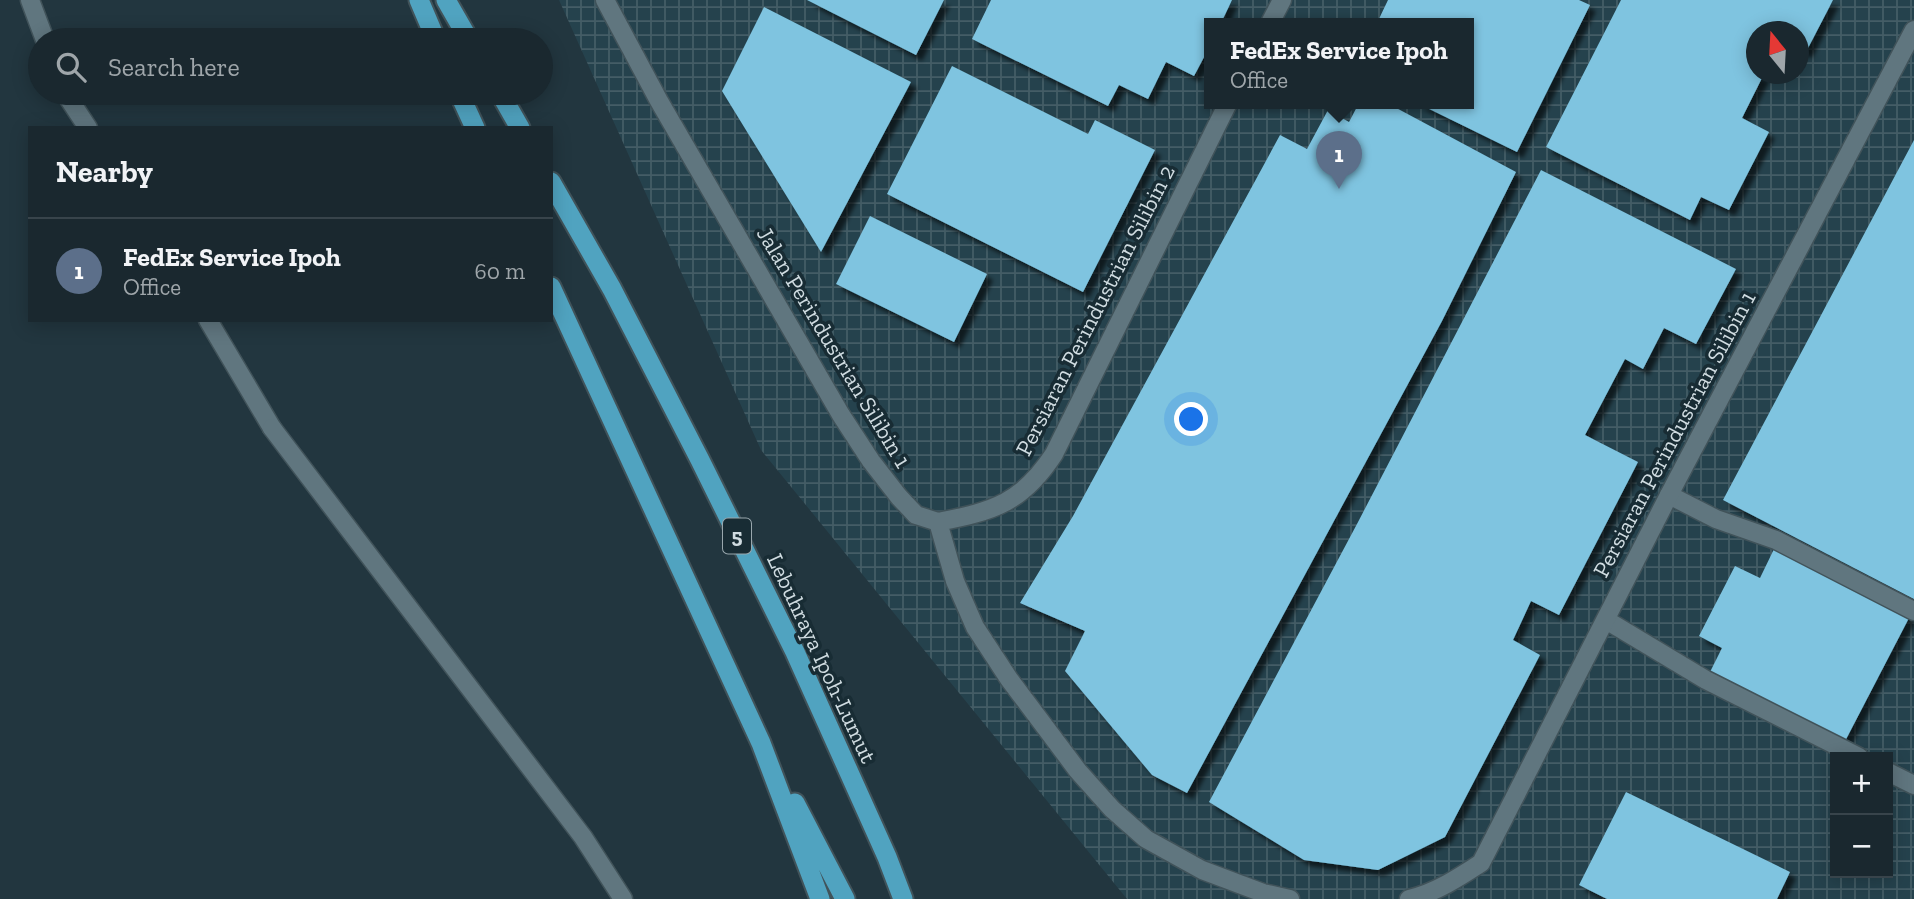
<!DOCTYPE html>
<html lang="en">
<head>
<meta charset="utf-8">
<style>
	:root { --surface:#1a282f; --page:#233037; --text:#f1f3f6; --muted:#9fa6aa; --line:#38444b; --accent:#8bbbb9 }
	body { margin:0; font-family:"Zilla Slab",serif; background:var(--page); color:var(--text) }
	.controls { position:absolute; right:21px; bottom:21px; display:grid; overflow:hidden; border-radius:0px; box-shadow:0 4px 18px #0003 }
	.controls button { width:63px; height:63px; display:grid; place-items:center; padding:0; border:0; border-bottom:2px solid var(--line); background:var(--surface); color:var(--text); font:35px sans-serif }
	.compass { position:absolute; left:1746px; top:21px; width:63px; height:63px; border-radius:50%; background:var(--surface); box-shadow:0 4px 18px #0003; rotate:342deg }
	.you { position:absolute; left:1192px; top:420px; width:24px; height:24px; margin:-18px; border:5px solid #fff; border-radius:50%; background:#1a73e8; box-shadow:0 0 0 10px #1a73e833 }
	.badge { display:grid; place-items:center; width:46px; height:46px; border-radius:50%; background:var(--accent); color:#fff; font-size:23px; font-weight:700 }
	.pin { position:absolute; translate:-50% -58px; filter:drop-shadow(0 2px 4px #0008) }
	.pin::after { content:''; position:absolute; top:37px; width:24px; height:21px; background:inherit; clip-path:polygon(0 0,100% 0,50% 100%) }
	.popup { position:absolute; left:1204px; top:18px; width:270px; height:91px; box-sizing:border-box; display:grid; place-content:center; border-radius:0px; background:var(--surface); filter:drop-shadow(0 2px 5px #0005); font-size:23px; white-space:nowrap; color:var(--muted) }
	.popup b { font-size:26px; color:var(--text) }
	.popup::after { content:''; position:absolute; left:50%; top:100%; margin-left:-14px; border:14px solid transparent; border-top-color:var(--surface) }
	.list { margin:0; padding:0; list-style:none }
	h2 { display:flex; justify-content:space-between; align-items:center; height:91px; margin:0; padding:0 28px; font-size:30px }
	h2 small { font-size:23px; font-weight:400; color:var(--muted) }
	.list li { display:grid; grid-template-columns:46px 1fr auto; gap:21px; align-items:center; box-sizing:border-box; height:105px; padding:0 28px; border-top:2px solid var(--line) }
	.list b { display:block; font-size:26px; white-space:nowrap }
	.list p { margin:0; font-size:23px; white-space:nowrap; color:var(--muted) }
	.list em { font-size:23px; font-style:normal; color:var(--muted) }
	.icon { flex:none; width:38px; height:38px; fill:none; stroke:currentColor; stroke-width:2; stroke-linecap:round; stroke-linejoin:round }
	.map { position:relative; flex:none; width:1914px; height:899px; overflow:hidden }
	.search { position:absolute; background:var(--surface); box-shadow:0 4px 18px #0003; left:28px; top:28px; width:525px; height:77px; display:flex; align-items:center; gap:18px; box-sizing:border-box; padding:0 24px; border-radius:38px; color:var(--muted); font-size:26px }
	.panel { position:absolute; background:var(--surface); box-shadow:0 4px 18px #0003; left:28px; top:126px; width:525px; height:196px; border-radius:0px }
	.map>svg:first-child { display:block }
	.industrial { fill:url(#industrial-grid); fill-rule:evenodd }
	.building { fill:#7fc4e0; filter:url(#shadow) }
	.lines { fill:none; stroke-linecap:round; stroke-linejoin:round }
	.service-casing { stroke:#41535a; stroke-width:21 }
	.minor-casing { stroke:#41535a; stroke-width:21 }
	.trunk-casing { stroke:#41535a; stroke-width:23 }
	.service { stroke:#60767f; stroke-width:18 }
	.minor { stroke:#60767f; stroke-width:18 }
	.trunk { stroke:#50a3c0; stroke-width:19 }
	.labels { text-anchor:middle; stroke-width:7; stroke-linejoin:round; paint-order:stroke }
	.shield { fill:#182c34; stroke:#99a7ad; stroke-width:2 }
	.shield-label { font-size:21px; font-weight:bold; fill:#d0dce1 }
	.street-label { font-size:23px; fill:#d0dce1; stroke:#182c34 }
</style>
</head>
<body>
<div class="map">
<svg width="1914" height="899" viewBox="0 0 1914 899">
	<defs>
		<pattern id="industrial-grid" width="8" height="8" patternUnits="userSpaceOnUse" patternTransform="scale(1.75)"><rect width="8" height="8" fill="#25424d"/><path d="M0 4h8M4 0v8" fill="none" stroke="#445d66"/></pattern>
		<filter id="shadow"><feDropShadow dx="6" dy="6" stdDeviation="2" flood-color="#0009"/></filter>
	</defs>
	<rect width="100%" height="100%" fill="#22363f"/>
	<path class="industrial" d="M559,0H1914V899H1127L761,450ZM1210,23H1468V103H1210ZM1756,32H1798V74H1756ZM1835,757H1888V873H1835Z"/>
	<path class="building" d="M807,0H944L916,55Z
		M991,0H1232L1221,23H1210V46L1194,76L1166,62L1148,99L1119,85L1108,106L972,39Z
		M1388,0H1579L1590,5L1517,152L1417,103H1468V23H1377Z
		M1621,0H1833L1806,52L1798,49V32H1756V74H1764L1742,118L1769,132L1729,210L1701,197L1690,220L1546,147Z
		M764,7L911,82L821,252L722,91Z
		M952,66L1088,134L1095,120L1155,150L1083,292L887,194Z
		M1359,103H1387L1516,172L1442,321L1187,793L1152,775L1065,671L1085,631L1020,603L1073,516L1280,135L1307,149L1328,110L1349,122Z
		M1914,140V599L1723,500Z
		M1541,170L1736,269L1696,344L1664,328L1643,369L1625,359L1585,435L1638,462L1559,615L1531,601L1513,640L1540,655L1445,837L1378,870L1304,860L1209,802L1357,524Z
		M870,216L987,274L954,342L836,284Z
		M1775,547L1910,616L1842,747L1707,678L1722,648L1699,636L1735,566L1760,578Z
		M1626,792L1790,872L1777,899H1607L1579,885Z"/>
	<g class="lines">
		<defs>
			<path id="service" d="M30,0L45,40
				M65,93L88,128
				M208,320L272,428
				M1669,495L1716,519L1776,540L1914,611
				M1606,620L1706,680L1859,757
				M1888,772L1914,785"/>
			<path id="minor" d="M605,0L659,101L841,415L871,461L899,497L916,515L938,522
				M1270,23L1282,0
				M272,428L583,837L623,899
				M938,522L955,581L975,627L1009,679L1078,771L1112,809L1146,839L1202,870L1263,893L1290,899
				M938,522C994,511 1022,503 1054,454L1228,103
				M1409,899C1435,893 1458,878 1481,863L1669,495L1914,30"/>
			<path id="trunk" d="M419,0L436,40
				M446,0L469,40
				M459,93L475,128
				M500,93L520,128
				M551,182L612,289L700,460L795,652L887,857L903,899
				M551,287L761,743L820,899
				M795,803L845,899"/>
		</defs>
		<use href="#service" class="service-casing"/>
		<use href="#minor" class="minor-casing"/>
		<use href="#trunk" class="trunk-casing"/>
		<use href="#service" class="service"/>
		<use href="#minor" class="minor"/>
		<use href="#trunk" class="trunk"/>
	</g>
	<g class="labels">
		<rect class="shield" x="723" y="518.5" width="28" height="35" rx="5"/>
		<g class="shield-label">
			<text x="737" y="543">5</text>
		</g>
		<g class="street-label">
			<text transform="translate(1095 310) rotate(-63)" y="8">Persiaran Perindustrian Silibin 2</text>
			<text transform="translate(834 347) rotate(59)" y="8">Jalan Perindustrian Silibin 1</text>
			<text transform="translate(1674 434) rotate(-62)" y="8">Persiaran Perindustrian Silibin 1</text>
			<text transform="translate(822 658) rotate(65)" y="8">Lebuhraya Ipoh-Lumut</text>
		</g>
	</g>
</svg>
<div class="controls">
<button>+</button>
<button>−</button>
</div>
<svg class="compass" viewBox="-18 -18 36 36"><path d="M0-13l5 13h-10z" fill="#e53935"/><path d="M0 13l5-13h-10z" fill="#9fa6aa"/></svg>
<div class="you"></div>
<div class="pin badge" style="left:1339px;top:189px;background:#5c6f8a">1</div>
<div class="popup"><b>FedEx Service Ipoh</b>Office</div>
<div class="search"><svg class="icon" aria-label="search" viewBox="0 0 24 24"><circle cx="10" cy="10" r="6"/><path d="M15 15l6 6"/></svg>Search here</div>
<section class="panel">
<h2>Nearby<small></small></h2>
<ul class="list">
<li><span class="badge" style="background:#5c6f8a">1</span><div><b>FedEx Service Ipoh</b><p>Office</p></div><em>60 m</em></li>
</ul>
</section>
</div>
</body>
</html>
